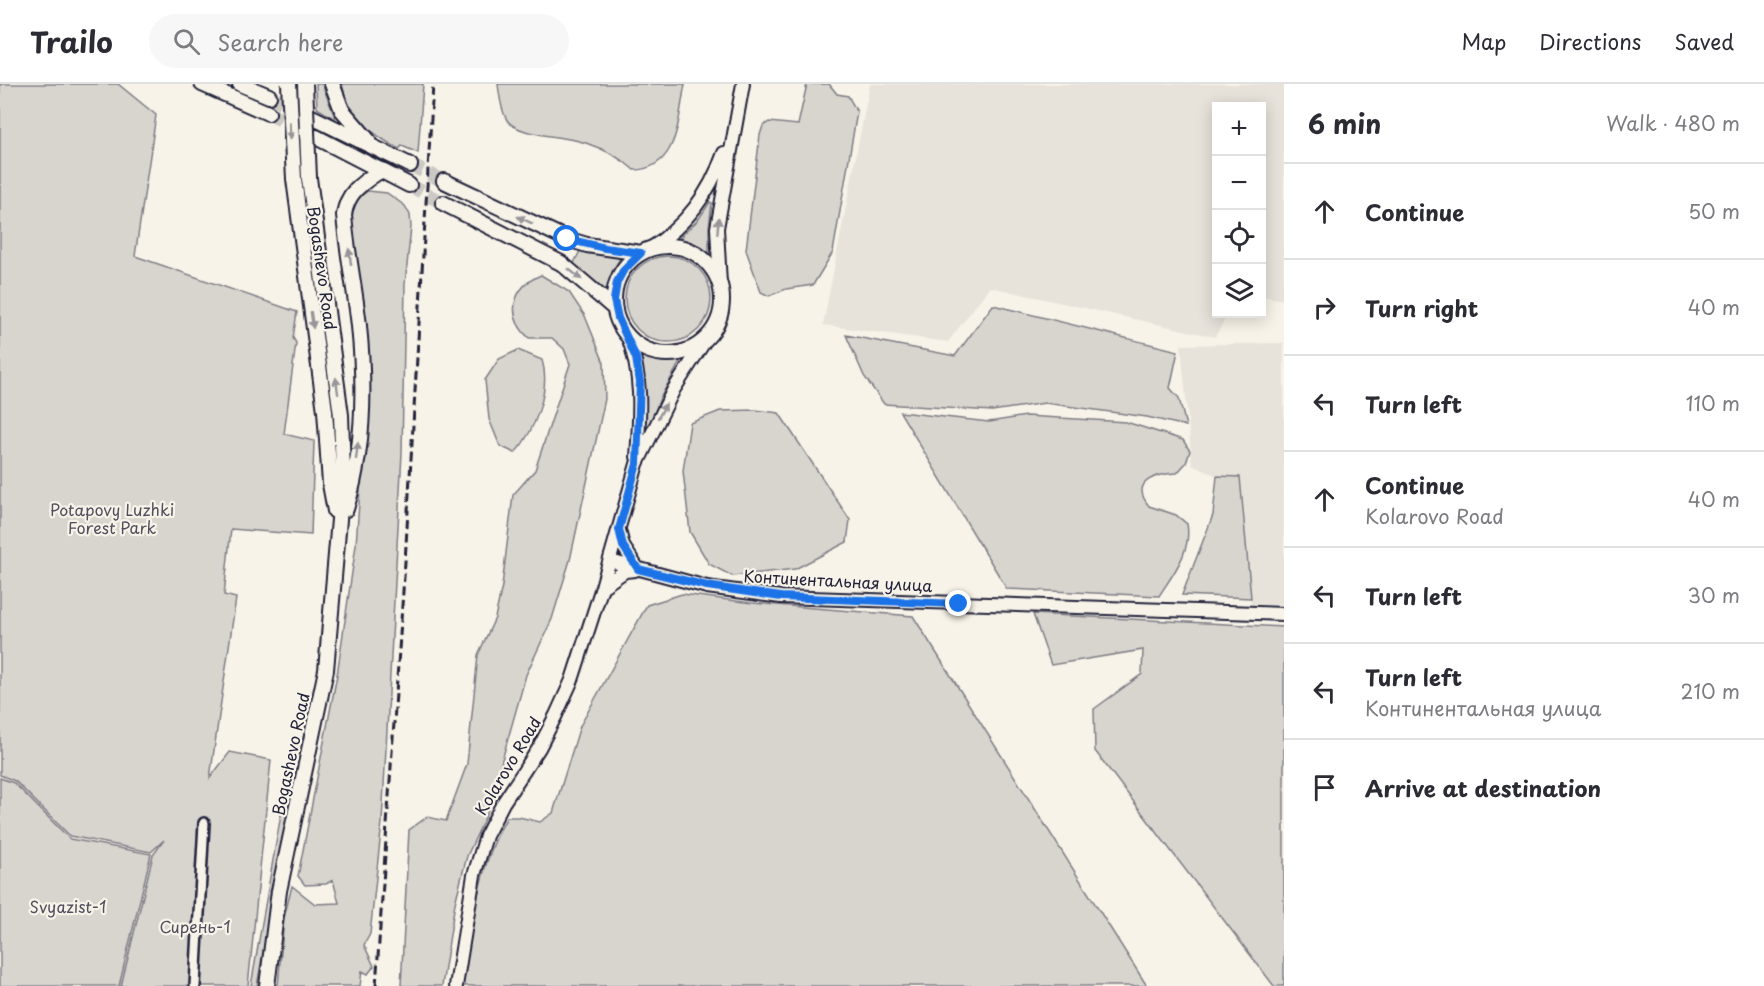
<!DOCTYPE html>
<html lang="en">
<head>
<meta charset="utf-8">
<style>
	:root { --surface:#fff; --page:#f7f7f7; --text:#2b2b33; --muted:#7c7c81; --line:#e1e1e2 }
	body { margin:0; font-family:"Playpen Sans",sans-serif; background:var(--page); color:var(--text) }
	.controls { position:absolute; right:18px; top:18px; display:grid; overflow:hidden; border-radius:0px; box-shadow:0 3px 15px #0003 }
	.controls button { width:54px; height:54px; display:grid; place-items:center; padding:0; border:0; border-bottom:2px solid var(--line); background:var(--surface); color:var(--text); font:30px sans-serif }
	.stop { position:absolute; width:18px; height:18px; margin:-14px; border:4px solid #1a73e8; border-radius:50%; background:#fff }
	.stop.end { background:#1a73e8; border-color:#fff; box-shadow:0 2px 6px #0008 }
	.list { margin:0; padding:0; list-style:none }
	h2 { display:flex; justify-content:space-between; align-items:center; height:78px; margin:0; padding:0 24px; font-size:26px }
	h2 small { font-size:20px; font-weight:400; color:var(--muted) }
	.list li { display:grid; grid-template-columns:39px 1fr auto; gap:18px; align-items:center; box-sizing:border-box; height:96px; padding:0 24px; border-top:2px solid var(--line) }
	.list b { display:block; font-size:22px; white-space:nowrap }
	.list p { margin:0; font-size:20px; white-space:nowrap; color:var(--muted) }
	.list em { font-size:20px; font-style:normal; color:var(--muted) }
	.icon { flex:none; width:33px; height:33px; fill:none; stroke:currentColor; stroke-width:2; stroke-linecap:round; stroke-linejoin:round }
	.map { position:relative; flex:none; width:1284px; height:902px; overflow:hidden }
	header { display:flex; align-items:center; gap:36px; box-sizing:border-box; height:84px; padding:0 30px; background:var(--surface); border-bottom:2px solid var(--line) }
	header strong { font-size:28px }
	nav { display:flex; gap:33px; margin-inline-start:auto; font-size:21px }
	.search { width:420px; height:54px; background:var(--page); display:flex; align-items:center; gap:15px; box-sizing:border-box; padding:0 21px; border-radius:33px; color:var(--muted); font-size:22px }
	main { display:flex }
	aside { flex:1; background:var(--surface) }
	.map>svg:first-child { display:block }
	.built { fill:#e7e3db }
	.green { fill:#d8d5cf; stroke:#7d7c85; stroke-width:1.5 }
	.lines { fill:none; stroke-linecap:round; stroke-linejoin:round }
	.primary-tunnel { stroke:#ccc9c5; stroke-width:14; stroke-dasharray:14 7; stroke-linecap:butt }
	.street-casing { stroke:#22223b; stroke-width:14 }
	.secondary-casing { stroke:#22223b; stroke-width:16 }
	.primary-casing { stroke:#22223b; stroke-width:18 }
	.street { stroke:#f7f3e8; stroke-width:9 }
	.secondary { stroke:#f7f3e8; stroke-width:12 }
	.primary { stroke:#f7f3e8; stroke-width:14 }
	.rail { stroke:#22223b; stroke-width:3; stroke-dasharray:9 4.5; stroke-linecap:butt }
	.primary-bridge-casing { stroke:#22223b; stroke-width:18; stroke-linecap:butt }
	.primary-bridge { stroke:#f7f3e8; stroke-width:14 }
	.oneway { fill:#97959a }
	.route { stroke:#1a73e8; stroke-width:8 }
	.labels { text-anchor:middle; stroke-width:4.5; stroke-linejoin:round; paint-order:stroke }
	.street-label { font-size:16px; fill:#22223b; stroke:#f7f3e8 }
	.park-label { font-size:16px; fill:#504f60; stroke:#f7f3e8 }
</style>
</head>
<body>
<header>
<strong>Trailo</strong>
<div class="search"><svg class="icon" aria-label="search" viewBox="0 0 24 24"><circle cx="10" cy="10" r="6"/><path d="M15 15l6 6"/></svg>Search here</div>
<nav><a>Map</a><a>Directions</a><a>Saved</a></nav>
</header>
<main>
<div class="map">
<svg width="1284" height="902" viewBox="0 0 1284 902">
	<rect width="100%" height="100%" fill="#f7f3e8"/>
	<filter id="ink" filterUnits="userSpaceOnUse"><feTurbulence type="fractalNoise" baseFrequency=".0167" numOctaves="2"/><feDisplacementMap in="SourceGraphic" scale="12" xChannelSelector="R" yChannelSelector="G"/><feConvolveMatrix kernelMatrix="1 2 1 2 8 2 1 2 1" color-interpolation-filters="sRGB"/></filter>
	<g filter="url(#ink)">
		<path class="built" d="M870,0H1284V216L1262,212V22H1216V230H1228L1215,253L990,203L948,258L823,241Z
			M1284,259V524L1251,523L1240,394L1217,392L1192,381L1181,261Z"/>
		<path class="green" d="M0,0H118L156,31L135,172L297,228L293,254L296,259L284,350L314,357L311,451L231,445L224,511L236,514L210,694L230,668L271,676L248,902H121L153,771L164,756L151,768L70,752L15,697L0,691Z
			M316,0H322L336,36L317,24Z
			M342,0H423L418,69L402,62L399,65C372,50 348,32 342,0Z
			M498,0H685C678,34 679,85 634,86C620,73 604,65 586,59C566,52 517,52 507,36C502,28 499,9 498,0Z
			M807,0H829L837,10L848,12L857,28L833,168L813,201L786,205L769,212L761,208L746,166L760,51L763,42L769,38L798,41Z
			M368,107L387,109L405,122L410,131L411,143L405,200L402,369L382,738L370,850L364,861L374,882L368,890L362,887L360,902H278L284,834L292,802L315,820L339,819L333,796L326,800L305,801L298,792L337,591L356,461L369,281L351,127L356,115Z
			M710,118L712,119L709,143V170L698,161L679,154L698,136Z
			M580,167L620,174L612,188L607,209L573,181Z
			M625 215a43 43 0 1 1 86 0a43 43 0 1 1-86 0Z
			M541,191L569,208L585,232L604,279L605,315L570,476L552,535L526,591L487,729L467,772L455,819L442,902H401L409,746L427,733L446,737L467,680L478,571L495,534L502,502L513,411L535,386L570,280L564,265L552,254H529C505,232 512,203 541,191Z
			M993,221L1178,267L1170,304L1179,314L1186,342L1147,333L1045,319L992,327L884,320L864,292L846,251L955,272Z
			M518,266L542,276C551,305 535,347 515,369L500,362L489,335L485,296L499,275Z
			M638,270L659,276H681L660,314L642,361Z
			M755,326L779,329L850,436L847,458L795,485L732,492L709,480L690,448L683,387L690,339L720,327Z
			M900,328L989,338L1026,332L1126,338L1183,356L1190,367L1186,379L1177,389C1159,390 1128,396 1149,422L1176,431L1187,440C1192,467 1173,490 1159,512L1007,505Z
			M1217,392L1240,393L1251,514L1182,511L1213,431Z
			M682,510L752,519L913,532L1147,902H463C472,846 477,783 507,733H519L540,738L553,729L580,642L647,521Z
			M1033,530L1284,543V902H1274L1095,667L1094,625L1142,590L1143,566L1051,581Z
			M0,694L14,699L70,755L151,770L119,902H0Z
			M290,695L293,700L257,902H251L287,696Z"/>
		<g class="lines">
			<path class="primary-tunnel" d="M269,12L312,33
				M268,29L301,46
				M410,81L444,97
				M409,101L443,119"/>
			<defs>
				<path id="street" d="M195,902L204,739"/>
				<path id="secondary" d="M650,165C686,141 709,111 724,69
					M720,200L717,144L743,0
					M627,250C643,292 640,329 637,373
					M619,446L623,462L638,485
					M610,477L707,503L781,513L1284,530
					M602,503L625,487L635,486
					M456,902L474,791L486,752L503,719L539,664L556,631L572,596L602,503L637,380L674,305L708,252"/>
				<path id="primary" d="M202,0L268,29
					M240,0L269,12
					M332,0L342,26L368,56
					M312,33L410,81
					M316,53L409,101
					M294,95L325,327L330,400L335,427
					M444,97L567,155L587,161L641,169
					M443,119L561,179L615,225
					M614 216a54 54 0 1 1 108 0a54 54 0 1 1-108 0Z
					M346,425C364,368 365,301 359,242C355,205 347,168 344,131C347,108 362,99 381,86
					M267,902L279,807L326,586L343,389L341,331L309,94"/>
			</defs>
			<use href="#street" class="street-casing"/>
			<use href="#secondary" class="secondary-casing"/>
			<use href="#primary" class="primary-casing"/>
			<use href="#street" class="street"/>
			<use href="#secondary" class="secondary"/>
			<use href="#primary" class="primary"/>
			<path class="rail" d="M376,902L405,478L433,0"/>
			<defs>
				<path id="primary-bridge" d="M289,0L294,95
					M305,0L309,94"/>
			</defs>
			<use href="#primary-bridge" class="primary-bridge-casing"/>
			<use href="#primary-bridge" class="primary-bridge"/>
		</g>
		<defs><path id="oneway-solid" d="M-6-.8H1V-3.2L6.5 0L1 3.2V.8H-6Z" transform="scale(1.5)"/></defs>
		<g class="oneway">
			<use href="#oneway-solid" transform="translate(290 47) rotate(87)"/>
			<use href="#oneway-solid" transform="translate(525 136) rotate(-155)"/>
			<use href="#oneway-solid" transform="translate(718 142) rotate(-85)"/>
			<use href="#oneway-solid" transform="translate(350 173) rotate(-98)"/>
			<use href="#oneway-solid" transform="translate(575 190) rotate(39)"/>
			<use href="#oneway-solid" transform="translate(312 236) rotate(82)"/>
			<use href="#oneway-solid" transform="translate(337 302) rotate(-98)"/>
			<use href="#oneway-solid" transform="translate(662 327) rotate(-61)"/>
			<use href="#oneway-solid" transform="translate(357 367) rotate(-83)"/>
		</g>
	</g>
	<g class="lines" filter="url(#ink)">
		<path class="route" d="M567,155L605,164L641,169L623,187L617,198L614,216L618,234L636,274L640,298L637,380L619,445L623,462L638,485L707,502L781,513L959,520"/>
	</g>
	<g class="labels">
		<g class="street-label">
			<text transform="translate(322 184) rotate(82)" y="6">Bogashevo Road</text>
			<text transform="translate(838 497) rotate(3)" y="6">Континентальная улица</text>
			<text transform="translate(291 670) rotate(-78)" y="6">Bogashevo Road</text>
			<text transform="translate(508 682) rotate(-59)" y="6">Kolarovo Road</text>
		</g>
		<g class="park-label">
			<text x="112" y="432">Potapovy Luzhki<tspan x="112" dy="18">Forest Park</tspan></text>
			<text x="68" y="829">Svyazist-1</text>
			<text x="195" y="849">Сирень-1</text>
		</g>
	</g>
</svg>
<div class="controls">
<button>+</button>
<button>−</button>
<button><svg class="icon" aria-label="locate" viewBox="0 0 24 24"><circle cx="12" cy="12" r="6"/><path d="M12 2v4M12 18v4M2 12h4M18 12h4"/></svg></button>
<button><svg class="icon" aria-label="layers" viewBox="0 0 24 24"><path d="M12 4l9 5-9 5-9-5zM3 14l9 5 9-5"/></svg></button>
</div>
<div class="stop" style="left:567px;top:155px"></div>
<div class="stop end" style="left:959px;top:520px"></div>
</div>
<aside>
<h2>6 min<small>Walk · 480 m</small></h2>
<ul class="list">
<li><svg class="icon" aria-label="ahead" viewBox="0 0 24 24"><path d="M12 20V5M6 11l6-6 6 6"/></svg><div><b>Continue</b></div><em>50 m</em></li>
<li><svg class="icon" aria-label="right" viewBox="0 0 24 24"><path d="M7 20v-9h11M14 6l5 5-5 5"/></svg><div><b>Turn right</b></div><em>40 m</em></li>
<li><svg class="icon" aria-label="left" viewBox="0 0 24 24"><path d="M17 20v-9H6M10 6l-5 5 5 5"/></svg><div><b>Turn left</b></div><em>110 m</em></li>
<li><svg class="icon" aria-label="ahead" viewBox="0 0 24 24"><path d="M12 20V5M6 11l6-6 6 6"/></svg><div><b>Continue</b><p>Kolarovo Road</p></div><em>40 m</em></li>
<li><svg class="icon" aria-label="left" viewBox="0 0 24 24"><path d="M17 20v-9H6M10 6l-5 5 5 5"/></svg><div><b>Turn left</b></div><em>30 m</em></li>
<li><svg class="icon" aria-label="left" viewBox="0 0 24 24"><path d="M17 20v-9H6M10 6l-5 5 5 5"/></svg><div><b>Turn left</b><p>Континентальная улица</p></div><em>210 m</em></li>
<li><svg class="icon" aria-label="arrive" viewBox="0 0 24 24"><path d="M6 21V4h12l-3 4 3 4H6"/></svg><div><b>Arrive at destination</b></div></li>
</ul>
</aside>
</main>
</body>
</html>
